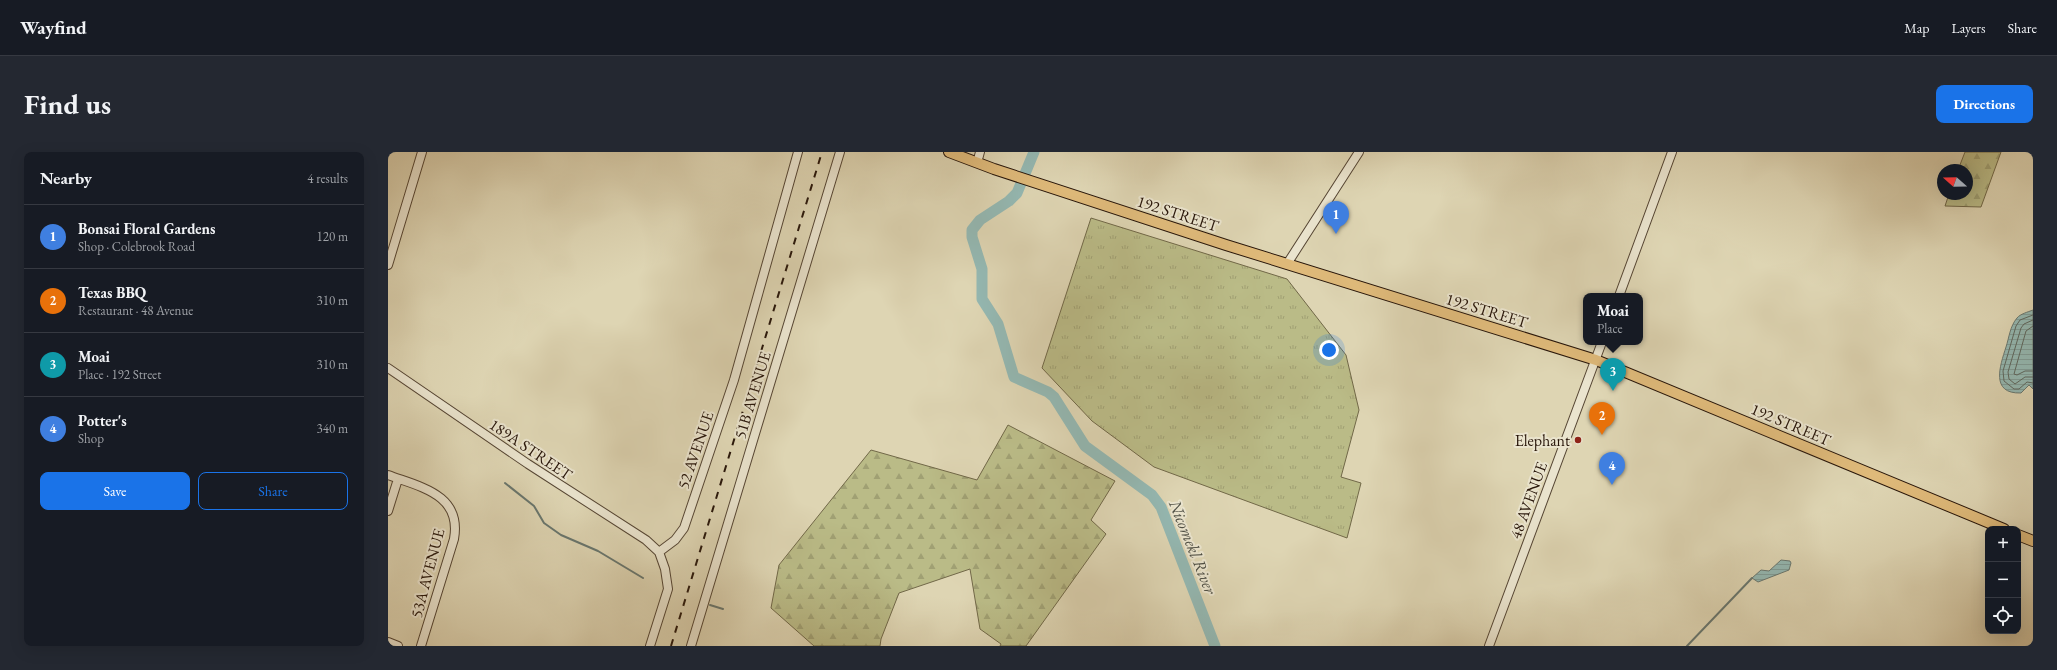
<!DOCTYPE html>
<html lang="en">
<head>
<meta charset="utf-8">
<style>
	:root { --surface:#171b24; --page:#242831; --text:#f1f3f6; --muted:#9ea1a6; --line:#363941; --accent:#1a73e8 }
	body { margin:0; font-family:"EB Garamond",serif; background:var(--page); color:var(--text) }
	.controls { position:absolute; right:12px; bottom:12px; display:grid; overflow:hidden; border-radius:8px; box-shadow:0 4px 16px #0002 }
	.controls button { width:36px; height:36px; display:grid; place-items:center; padding:0; border:0; border-bottom:1px solid var(--line); background:var(--surface); color:var(--text); font:20px sans-serif }
	.compass { position:absolute; left:1549px; top:12px; width:36px; height:36px; border-radius:50%; background:var(--surface); box-shadow:0 4px 16px #0002; rotate:290deg }
	.you { position:absolute; left:941px; top:198px; width:14px; height:14px; margin:-10px; border:3px solid #fff; border-radius:50%; background:#1a73e8; box-shadow:0 0 0 6px #1a73e833 }
	.badge { display:grid; place-items:center; width:26px; height:26px; border-radius:50%; background:var(--accent); color:#fff; font-size:13px; font-weight:700 }
	.pin { position:absolute; translate:-50% -33px; filter:drop-shadow(0 1px 2px #0008) }
	.pin::after { content:''; position:absolute; top:21px; width:14px; height:12px; background:inherit; clip-path:polygon(0 0,100% 0,50% 100%) }
	.popup { position:absolute; left:1195px; top:141px; width:60px; height:52px; box-sizing:border-box; display:grid; place-content:center; border-radius:8px; background:var(--surface); filter:drop-shadow(0 1px 3px #0005); font-size:13px; white-space:nowrap; color:var(--muted) }
	.popup b { font-size:15px; color:var(--text) }
	.popup::after { content:''; position:absolute; left:50%; top:100%; margin-left:-8px; border:8px solid transparent; border-top-color:var(--surface) }
	.list { margin:0; padding:0; list-style:none }
	h2 { display:flex; justify-content:space-between; align-items:center; height:52px; margin:0; padding:0 16px; font-size:17px }
	h2 small { font-size:13px; font-weight:400; color:var(--muted) }
	.list li { display:grid; grid-template-columns:26px 1fr auto; gap:12px; align-items:center; box-sizing:border-box; height:64px; padding:0 16px; border-top:1px solid var(--line) }
	.list b { display:block; font-size:15px; white-space:nowrap }
	.list p { margin:0; font-size:13px; white-space:nowrap; color:var(--muted) }
	.list em { font-size:13px; font-style:normal; color:var(--muted) }
	.actions { display:flex; gap:8px; padding:12px 16px }
	.actions a { flex:1; padding:9px 0; border:1px solid var(--accent); border-radius:8px; text-align:center; font-size:14px; color:var(--accent) }
	.actions .main { background:var(--accent); color:#fff }
	.icon { flex:none; width:22px; height:22px; fill:none; stroke:currentColor; stroke-width:2; stroke-linecap:round; stroke-linejoin:round }
	.map { position:relative; flex:none; width:1645px; height:494px; overflow:hidden; border-radius:8px }
	header { display:flex; align-items:center; gap:24px; box-sizing:border-box; height:56px; padding:0 20px; background:var(--surface); border-bottom:1px solid var(--line) }
	header strong { font-size:19px }
	nav { display:flex; gap:22px; margin-inline-start:auto; font-size:14px }
	.intro { display:flex; align-items:center; justify-content:space-between; box-sizing:border-box; height:96px; padding:0 24px }
	h1 { margin:0; font-size:28px }
	.button { padding:10px 18px; border-radius:8px; background:var(--accent); color:#fff; font-size:14px; font-weight:700 }
	main { display:flex; gap:24px; padding:0 24px }
	aside { flex:1; background:var(--surface); border-radius:8px; box-shadow:0 4px 16px #0002 }
	.map>svg:first-child { display:block }
	.grass { fill:url(#grass-tufts); stroke:#716848 }
	.forest { fill:url(#forest-firs); stroke:#716848 }
	.water { fill:url(#water-rules); stroke:#69776f }
	.lines { fill:none; stroke-linecap:round; stroke-linejoin:round }
	.shore { stroke:#5e675e; stroke-width:1 }
	.stream { stroke:#69776f; stroke-width:2 }
	.river { stroke:#94b8b2; stroke-width:11 }
	.minor-casing { stroke:#564634; stroke-width:10 }
	.major-casing { stroke:#28160a; stroke-width:12 }
	.minor { stroke:#eae4ce; stroke-width:8 }
	.major { stroke:#dfba7a; stroke-width:10 }
	.rail { stroke:#28160a; stroke-width:2; stroke-dasharray:7 7; stroke-linecap:butt }
	.poi-dot { fill:#8f2418; stroke:#eae4ce; stroke-width:1.5 }
	.labels { text-anchor:middle; stroke-width:4; stroke-linejoin:round; paint-order:stroke }
	.street-label { font-size:16px; fill:#28160a; stroke:#eae4ce }
	.poi-label { font-size:16px; fill:#28160a; stroke:#eae4ce; text-anchor:end }
	.water-label { font-size:17px; font-style:italic; fill:#4e4f45; stroke:#eae4ce }
</style>
</head>
<body>
<header>
<strong>Wayfind</strong>
<nav><a>Map</a><a>Layers</a><a>Share</a></nav>
</header>
<div class="intro"><h1>Find us</h1><a class="button">Directions</a></div>
<main>
<aside>
<h2>Nearby<small>4 results</small></h2>
<ul class="list">
<li><span class="badge" style="background:#3f7fe0">1</span><div><b>Bonsai Floral Gardens</b><p>Shop · Colebrook Road</p></div><em>120 m</em></li>
<li><span class="badge" style="background:#e8710a">2</span><div><b>Texas BBQ</b><p>Restaurant · 48 Avenue</p></div><em>310 m</em></li>
<li><span class="badge" style="background:#0f9aa8">3</span><div><b>Moai</b><p>Place · 192 Street</p></div><em>310 m</em></li>
<li><span class="badge" style="background:#3f7fe0">4</span><div><b>Potter's</b><p>Shop</p></div><em>340 m</em></li>
</ul>
<div class="actions"><a class="main">Save</a><a>Share</a></div>
</aside>
<div class="map">
<svg width="1645" height="494" viewBox="0 0 1645 494">
	<defs>
		<pattern id="grass-tufts" width="24" height="20" patternUnits="userSpaceOnUse"><rect width="24" height="20" fill="#babb87"/><path d="M3 7l-1-3M5 7V3M7 7l1-3M15 17l-1-3M17 17v-4M19 17l1-3" fill="none" stroke="#a0a073"/></pattern>
		<pattern id="forest-firs" width="22" height="20" patternUnits="userSpaceOnUse"><rect width="22" height="20" fill="#babb87"/><path d="M5 1l3.5 6h-7zM16 11l3.5 6h-7z" fill="#a0a073"/></pattern>
		<pattern id="water-rules" width="6" height="5" patternUnits="userSpaceOnUse"><rect width="6" height="5" fill="#94b8b2"/><path d="M0 2.5h6" fill="none" stroke="#809d98"/></pattern>
	</defs>
	<rect width="100%" height="100%" fill="#ded5b3"/>
	<filter id="stains"><feTurbulence type="fractalNoise" baseFrequency=".005" numOctaves="4"/><feColorMatrix values="0 0 0 0 .2 0 0 0 0 .09 0 0 0 0 .02 0 0 0 .5 -.17"/></filter>
	<radialGradient id="worn" r=".72"><stop offset=".6" stop-color="#630" stop-opacity="0"/><stop offset="1" stop-color="#630" stop-opacity=".3"/></radialGradient>
	<path class="grass" d="M703,66L899,127L958,203L971,258L953,325L973,331L959,386L766,315L704,269L654,216Z"/>
	<path class="forest" d="M1577,0H1613L1593,55L1557,54L1561,42H1579V18H1570Z
		M620,273L727,329L703,368L718,382L638,494H612L613,492L592,477L582,417L511,441L493,487L492,494H426L383,456L391,413L483,298L589,328Z"/>
	<path class="water" d="M1645,158V237L1641,233L1633,241C1602,242 1612,214 1618,195C1621,186 1622,174 1629,166C1632,162 1640,160 1645,158Z
		M1393,408L1402,409L1403,411L1401,418L1370,430L1364,426L1373,418L1381,419Z"/>
	<g class="lines">
		<path class="shore" d="M1645,163L1632,168L1628,174L1615,219L1616,229L1626,237H1631L1639,230L1645,231
			M1645,168L1636,172L1633,176L1620,220L1621,227L1627,232L1637,225H1645
			M1645,174L1638,179L1626,222L1629,223L1637,219H1645"/>
		<path class="stream" d="M117,331L146,354L156,371L173,383L210,399L255,426
			M322,453L335,457
			M1299,494L1364,426"/>
		<path class="river" d="M646,0L629,41L621,49L592,68L584,78V85L594,117V147L610,172L626,225L660,240L666,245L697,294L764,343L773,355L827,494"/>
		<defs>
			<path id="minor" d="M589,11L592,0
				M899,112L971,0
				M0,113L34,0
				M1231,144L1284,0
				M0,216L140,312L258,388L271,400L277,417L280,437L262,494
				M0,323C32,335 74,342 66,387L33,494
				M0,359L10,327
				M271,400L287,388L296,376L346,228L410,0
				M0,490L10,494
				M303,494L452,0
				M1101,494L1214,190"/>
			<path id="major" d="M561,0L606,17L838,93L1208,208L1616,377
				M1630,383L1645,389"/>
		</defs>
		<use href="#minor" class="minor-casing"/>
		<use href="#major" class="major-casing"/>
		<use href="#minor" class="minor"/>
		<use href="#major" class="major"/>
		<path class="rail" d="M283,494L434,0"/>
	</g>
	<circle class="poi-dot" cx="1190" cy="288" r="4"/>
	<g class="labels">
		<g class="street-label">
			<text transform="translate(790 61) rotate(18)" y="6">192 STREET</text>
			<text transform="translate(1099 158) rotate(17)" y="6">192 STREET</text>
			<text transform="translate(364 243) rotate(-73)" y="6">51B AVENUE</text>
			<text transform="translate(1403 272) rotate(23)" y="6">192 STREET</text>
			<text transform="translate(143 297) rotate(34)" y="6">189A STREET</text>
			<text transform="translate(307 298) rotate(-71)" y="6">52 AVENUE</text>
			<text transform="translate(1140 348) rotate(-70)" y="6">48 AVENUE</text>
			<text transform="translate(39 421) rotate(-75)" y="6">53A AVENUE</text>
		</g>
		<g class="poi-label">
			<text x="1182" y="294">Elephant</text>
		</g>
		<g class="water-label">
			<text transform="translate(805 395) rotate(68)" y="6">Nicomekl River</text>
		</g>
	</g>
	<rect width="100%" height="100%" filter="url(#stains)"/>
	<rect width="100%" height="100%" fill="url(#worn)"/>
</svg>
<div class="controls">
<button>+</button>
<button>−</button>
<button><svg class="icon" aria-label="locate" viewBox="0 0 24 24"><circle cx="12" cy="12" r="6"/><path d="M12 2v4M12 18v4M2 12h4M18 12h4"/></svg></button>
</div>
<svg class="compass" viewBox="-18 -18 36 36"><path d="M0-13l5 13h-10z" fill="#e53935"/><path d="M0 13l5-13h-10z" fill="#9ea1a6"/></svg>
<div class="you"></div>
<div class="pin badge" style="left:948px;top:82px;background:#3f7fe0">1</div>
<div class="pin badge" style="left:1214px;top:283px;background:#e8710a">2</div>
<div class="pin badge" style="left:1225px;top:239px;background:#0f9aa8">3</div>
<div class="popup"><b>Moai</b>Place</div>
<div class="pin badge" style="left:1224px;top:333px;background:#3f7fe0">4</div>
</div>
</main>
</body>
</html>
